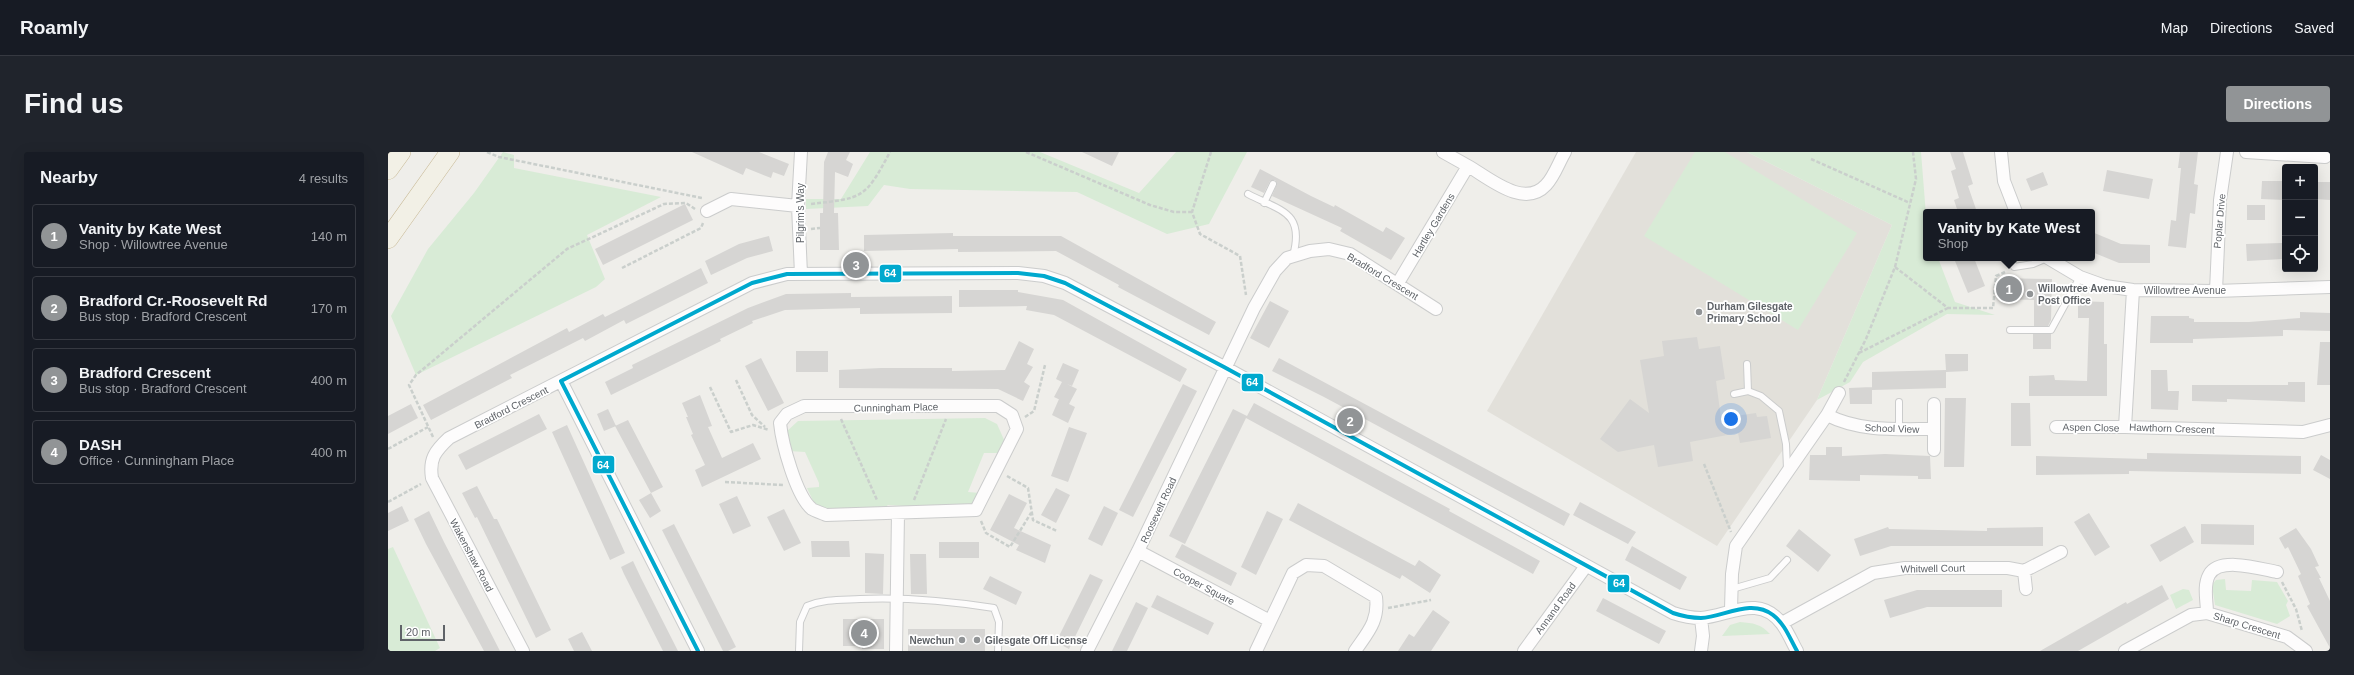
<!DOCTYPE html>
<html lang="en">
<head>
<meta charset="utf-8">
<style>
	:root { --surface:#171b24; --page:#20242c; --text:#f1f3f6; --muted:#9ea1a6; --line:#363941; --accent:#919496 }
	body { margin:0; font-family:Helvetica,sans-serif; background:var(--page); color:var(--text) }
	.controls { position:absolute; right:12px; top:12px; display:grid; overflow:hidden; border-radius:4px; box-shadow:0 4px 16px #0002 }
	.controls button { width:36px; height:36px; display:grid; place-items:center; padding:0; border:0; border-bottom:1px solid var(--line); background:var(--surface); color:var(--text); font:20px sans-serif }
	.scale { position:absolute; left:12px; bottom:10px; width:45px; box-sizing:border-box; padding-left:4px; border:2px solid #5f6368; border-top:0; font-size:11px; line-height:14px; white-space:nowrap; color:#5f6368; -webkit-text-stroke:3px #fff; paint-order:stroke }
	.you { position:absolute; left:1343px; top:267px; width:14px; height:14px; margin:-10px; border:3px solid #fff; border-radius:50%; background:#1a73e8; box-shadow:0 0 0 6px #1a73e833 }
	.badge { display:grid; place-items:center; width:26px; height:26px; border-radius:50%; background:var(--accent); color:#fff; font-size:13px; font-weight:700 }
	.pin { position:absolute; translate:-50% -50%; border:2px solid #fff; box-shadow:0 1px 4px #0006 }
	.popup { position:absolute; left:1535px; top:57px; width:172px; height:52px; box-sizing:border-box; display:grid; place-content:center; border-radius:4px; background:var(--surface); filter:drop-shadow(0 1px 3px #0005); font-size:13px; white-space:nowrap; color:var(--muted) }
	.popup b { font-size:15px; color:var(--text) }
	.popup::after { content:''; position:absolute; left:50%; top:100%; margin-left:-8px; border:8px solid transparent; border-top-color:var(--surface) }
	.list { margin:0; padding:0; list-style:none }
	h2 { display:flex; justify-content:space-between; align-items:center; height:52px; margin:0; padding:0 16px; font-size:17px }
	h2 small { font-size:13px; font-weight:400; color:var(--muted) }
	.list li { display:grid; grid-template-columns:26px 1fr auto; gap:12px; align-items:center; box-sizing:border-box; height:64px; margin:0 8px 8px; padding:0 8px; border:1px solid var(--line); border-radius:4px }
	.list b { display:block; font-size:15px; white-space:nowrap }
	.list p { margin:0; font-size:13px; white-space:nowrap; color:var(--muted) }
	.list em { font-size:13px; font-style:normal; color:var(--muted) }
	.icon { flex:none; width:22px; height:22px; fill:none; stroke:currentColor; stroke-width:2; stroke-linecap:round; stroke-linejoin:round }
	.map { position:relative; flex:none; width:1942px; height:499px; overflow:hidden; border-radius:4px }
	header { display:flex; align-items:center; gap:24px; box-sizing:border-box; height:56px; padding:0 20px; background:var(--surface); border-bottom:1px solid var(--line) }
	header strong { font-size:19px }
	nav { display:flex; gap:22px; margin-inline-start:auto; font-size:14px }
	.intro { display:flex; align-items:center; justify-content:space-between; box-sizing:border-box; height:96px; padding:0 24px }
	h1 { margin:0; font-size:28px }
	.button { padding:10px 18px; border-radius:4px; background:var(--accent); color:#fff; font-size:14px; font-weight:700 }
	main { display:flex; gap:24px; padding:0 24px }
	aside { flex:1; background:var(--surface); border-radius:4px; box-shadow:0 4px 16px #0002 }
	.map>svg:first-child { display:block }
	.education { fill:#e2e0da }
	.green { fill:#d8ebd6 }
	.building { fill:#d6d5d3 }
	.lines { fill:none; stroke-linecap:round; stroke-linejoin:round }
	.service-casing { stroke:#cbcccc; stroke-width:8 }
	.minor-casing { stroke:#cbcccc; stroke-width:14 }
	.trunk-casing { stroke:#c8b996; stroke-width:20 }
	.path { stroke:#cacfcc; stroke-width:2.5; stroke-dasharray:4 2; stroke-linecap:butt }
	.service { stroke:#fdfcfc; stroke-width:6 }
	.minor { stroke:#fdfcfc; stroke-width:12 }
	.trunk { stroke:#f2f0e6; stroke-width:19 }
	.bus-1-casing { stroke:#fff; stroke-width:7 }
	.bus-1 { stroke:#00a9ce; stroke-width:4 }
	.poi-dot { fill:#919496; stroke:#fff; stroke-width:1.5 }
	.labels { text-anchor:middle; stroke-width:3.5; stroke-linejoin:round; paint-order:stroke }
	.street-label { font-size:10px; fill:#5f6368; stroke:#fff }
	.poi-label { font-size:10px; font-weight:bold; fill:#5f6368; stroke:#fff; text-anchor:start }
	.line-badge { stroke:#fff; stroke-width:1.5 }
	.badge-label { font-size:11px; text-anchor:middle; font-weight:bold; fill:#fff }
</style>
</head>
<body>
<header>
<strong>Roamly</strong>
<nav><a>Map</a><a>Directions</a><a>Saved</a></nav>
</header>
<div class="intro"><h1>Find us</h1><a class="button">Directions</a></div>
<main>
<aside>
<h2>Nearby<small>4 results</small></h2>
<ul class="list">
<li><span class="badge">1</span><div><b>Vanity by Kate West</b><p>Shop · Willowtree Avenue</p></div><em>140 m</em></li>
<li><span class="badge">2</span><div><b>Bradford Cr.-Roosevelt Rd</b><p>Bus stop · Bradford Crescent</p></div><em>170 m</em></li>
<li><span class="badge">3</span><div><b>Bradford Crescent</b><p>Bus stop · Bradford Crescent</p></div><em>400 m</em></li>
<li><span class="badge">4</span><div><b>DASH</b><p>Office · Cunningham Place</p></div><em>400 m</em></li>
</ul>
</aside>
<div class="map">
<svg width="1942" height="499" viewBox="0 0 1942 499">
	<rect width="100%" height="100%" fill="#efeeea"/>
	<path class="education" d="M1248,0H1359L1504,73L1429,248L1329,394L1099,259Z"/>
	<path class="green" d="M115,0L126,3V16L273,45L199,83L217,127L208,135L28,223L3,164L40,97L86,41Z
		M482,0H652L751,41L788,0H859L821,72L779,82L689,40L522,37L496,33L480,54L418,57V47H453Z
		M1307,0H1337L1469,81L1410,178L1256,84Z
		M1359,0H1533L1538,63V106H1550L1567,150L1607,163L1559,162L1475,210L1462,230L1429,248L1504,73Z
		M597,266L609,272L617,290L613,301H596L580,340L592,341L586,351L578,356L525,359L517,354L500,353L491,359L440,357L427,353L419,336L431,335V331L417,300L400,299L398,280L410,269Z
		M5,395L52,496L47,499H0V397Z
		M1837,427L1838,438L1863,439L1864,428L1889,430L1900,449L1898,453L1902,464L1889,472L1827,453L1824,433L1828,428Z
		M1795,437L1801,438L1805,448L1788,457L1782,443Z
		M1352,470C1365,471 1373,472 1382,482L1334,484L1342,473Z"/>
	<path class="building" d="M304,0H371L401,12L396,24L385,20L383,26L358,16L355,23Z
		M440,0H462L458,8L465,12L460,25L447,20L446,61H450L451,98H432V61H435L436,10Z
		M694,0H731L724,14Z
		M1562,0H1575L1585,32L1580,34L1589,60H1570L1566,48L1571,46L1563,19L1568,17Z
		M1792,0H1810L1806,32L1810,33L1807,62L1802,61L1798,96L1780,94L1783,68L1788,69L1793,16H1790Z
		M872,17L923,44L946,55L947,53L995,80L998,75L1017,86L1003,108L952,79L954,76L884,44L889,32L887,28L882,29L876,41L863,35Z
		M1719,18L1765,27L1761,47L1715,39Z
		M1655,20L1660,33L1643,39L1638,27Z
		M1874,29H1897V48L1873,47Z
		M1927,30H1942V48L1927,47Z
		M297,52L305,68L215,113L207,97Z
		M1859,53H1877V68H1859Z
		M1704,80L1733,92L1762,93V111H1731L1704,100Z
		M565,81V84H673L828,170L821,183L730,135L731,133L668,99L570,100V97L476,99V83Z
		M381,84L385,99L359,106L323,123L317,109L351,92Z
		M1894,91L1895,107L1859,109L1858,92Z
		M1575,106H1586L1597,134L1580,141L1567,109Z
		M313,116L320,131L238,172L236,168L197,189L195,186L122,223L124,226L43,268L35,253L179,176L181,180L215,162L217,165Z
		M1610,126L1664,127L1663,168L1660,174H1646V148L1610,147Z
		M571,138H630V140L675,148L799,217L792,230L666,163L638,158L639,154L571,155Z
		M463,141V145L564,144V161L472,162V156L397,158L364,169L365,171L332,187L333,189L223,243L217,230L245,216L244,213L360,156L398,142Z
		M882,149L901,159L881,196L862,186Z
		M1690,149L1716,150V192H1719V244H1641V224L1666,223L1667,228L1699,229L1701,166H1690Z
		M1912,160L1942,161V179L1895,178V184L1805,187V191H1762L1763,164H1801V166L1806,167V170H1861L1912,166Z
		M1645,182H1663V197H1645Z
		M1309,185L1311,197L1332,194L1337,227L1328,229L1333,266L1368,261L1369,265L1379,264L1383,286L1352,291L1350,281L1302,290L1305,309L1270,315L1266,293L1230,300L1212,287L1242,247L1261,261L1252,208L1276,204L1274,189Z
		M631,189L646,197L639,212L645,215L636,230L642,234L635,249L610,237L451,236V218L493,216H564V219L617,218Z
		M1932,190H1942V233H1929Z
		M408,199H440V220H408Z
		M1557,202H1580V219L1558,220V236L1484,238V220L1558,218Z
		M373,206L396,251L380,259L357,214Z
		M891,206L1182,362L1176,374L936,245L884,219Z
		M675,211L691,218L684,234L679,232L689,237L681,252L666,245L674,230L668,227Z
		M1763,218H1779L1780,239H1791L1790,258L1763,257Z
		M1900,230H1917V250L1839,247V250L1804,249V233H1900Z
		M795,232L809,239L745,365L731,358Z
		M1484,235V252H1462L1461,236Z
		M312,243L324,274L320,275L334,306L365,291L373,307L314,335L307,318L317,313L303,283L305,282L298,265H300L294,251Z
		M1557,246H1578L1576,315H1556Z
		M671,247L687,255L680,271L664,263Z
		M866,251L1062,357L1061,359L1152,409L1145,422L858,266L797,392L781,384L845,257L859,264Z
		M1623,251H1642L1643,294H1623Z
		M23,252L30,266L0,282V264Z
		M220,257L228,274L216,279L209,262Z
		M151,262L159,277L78,318L70,303Z
		M240,268L275,335L263,341L273,359L262,366L251,348L263,341L227,274Z
		M179,273L237,401L222,408L164,280Z
		M681,275L699,281L680,330L663,324Z
		M1438,295H1454V304L1497,302L1542,304L1543,327H1530V324L1472,323V329L1421,328L1422,303H1438Z
		M1759,301L1913,304V322L1741,319V322L1648,323V304L1759,307Z
		M1933,303L1942,308V327L1925,318Z
		M89,334L106,367H109L163,478L148,486L89,365L87,366L74,341Z
		M668,336L682,343L668,371L653,363Z
		M621,342L639,351L626,376L663,393L657,411L628,398L631,393L602,378Z
		M349,344L363,374L345,382L331,352Z
		M1192,350L1248,380L1240,392L1185,363Z
		M910,351L1027,414L1031,408L1053,423L1042,441L1014,423L1012,427L901,368Z
		M14,354L21,369L0,379V361Z
		M716,354L730,361L714,394L700,387Z
		M396,357L413,391L396,399L379,365Z
		M41,359L56,390L112,499H96L38,392L26,367Z
		M879,359L895,367L868,423L853,415Z
		M1701,361L1722,395L1707,404L1686,370Z
		M286,372L348,495L340,499H335L274,378Z
		M1813,372L1866,373V393L1813,392Z
		M1797,374L1806,390L1772,410L1762,393Z
		M1500,375L1501,377L1599,379V376L1655,375V394H1503L1472,404L1466,387Z
		M1908,376L1923,397L1931,414L1927,415L1933,426H1931L1942,449V496L1919,454L1922,452L1910,424L1913,422L1900,395L1897,397L1891,386Z
		M1411,377L1443,403L1430,420L1398,394Z
		M423,389H461L462,405H424Z
		M551,390H591V406H551Z
		M794,392L849,421L843,434L787,405Z
		M1244,394L1299,425L1292,438L1237,408Z
		M477,401L496,402L495,442L477,441Z
		M522,402H538L539,442H523Z
		M245,409L253,426L290,499H275L236,422L233,415Z
		M702,422L715,428L681,497L668,490Z
		M602,424L634,440L628,453L595,437Z
		M1774,433L1781,447L1690,499H1652L1738,450L1739,452Z
		M1529,438H1614V455H1539L1502,466L1496,448Z
		M769,443L826,471L820,483L763,455Z
		M1215,446L1278,479L1271,492L1208,459Z
		M748,450L760,456L739,499H724Z
		M1045,458L1062,470L1043,499H1010L1021,482L1026,485Z
		M455,467H496V497H474V494H455Z
		M520,477H597V499H520Z
		M194,480L204,499H186L180,487Z"/>
	<g class="lines">
		<defs>
			<path id="service" d="M860,42C892,59 917,59 905,104
				M876,51L885,32
				M1622,106L1626,115L1645,112L1659,106
				M1622,178H1663L1692,125
				M1359,212L1360,239
				M1346,242L1360,239L1373,244L1391,259L1398,292L1399,317
				M1511,250V277
				M1344,437L1382,426L1399,408
				M411,499L412,470L419,454C436,447 453,448 472,447C518,445 561,449 606,456L611,470L610,499"/>
			<path id="minor" d="M1613,0L1616,29L1628,60
				M1858,0L1937,5L1942,1
				M1080,14C1101,26 1136,57 1158,33C1166,25 1171,10 1177,0
				M319,59L343,47L410,54
				M1660,106L1692,125L1717,134L1745,138L1828,139L1942,135
				M413,122L410,54L413,0
				M1010,131L1080,14L1055,0
				M1745,138L1737,275L1915,280L1942,273
				M1828,139L1832,48L1839,0
				M173,229L310,499
				M416,254H610L624,263L629,277L588,358L438,363C434,361 427,359 424,357C408,344 394,291 392,271L399,262Z
				M1439,263C1472,280 1509,277 1546,277
				M1668,275H1737
				M1546,298V252
				M750,399L882,469
				M1636,419L1673,400
				M1343,457L1344,422L1348,394L1439,263L1451,241
				M1819,461C1819,449 1815,434 1821,423C1831,404 1873,417 1889,420
				M1313,466L1315,484L1313,499
				M1394,471L1485,421L1517,416H1620L1636,419L1638,437
				M135,499L44,326C41,307 47,299 61,286L364,131L399,122L630,121L656,124L677,131L836,215L1285,461C1294,464 1303,466 1313,466C1341,464 1371,441 1394,472C1400,480 1404,490 1409,499
				M508,499L510,361
				M699,499L750,399L866,156L887,119L899,106L922,99L941,97L962,102L1048,157
				M868,499L905,421L918,413L936,414L988,445C991,469 980,480 967,499
				M1136,499L1198,414
				M1737,499L1803,463L1819,461L1899,485L1918,499"/>
			<path id="trunk" d="M0,18L13,0
				M0,87L62,0"/>
		</defs>
		<use href="#service" class="service-casing"/>
		<use href="#minor" class="minor-casing"/>
		<use href="#trunk" class="trunk-casing"/>
		<path class="path" d="M99,0L111,5L314,46
			M638,0L762,53L786,60H804
			M823,0L804,60L812,82L852,104L858,143
			M1423,7L1522,51
			M423,52C475,46 477,47 502,0
			M423,77L432,76
			M1507,115L1560,156H1605L1608,124L1617,120
			M234,116L313,76L315,71
			M1471,201L1560,156
			M348,228L364,263L377,275
			M1456,230L1478,187L1507,115L1528,27L1525,0
			M322,235L343,280L365,273L381,278
			M637,265L646,259L657,213
			M453,267L489,348
			M45,285L21,233L28,223L179,97L276,52L298,51L307,57
			M0,297L40,275
			M1316,312L1343,380
			M619,324L640,336L645,368L669,379
			M337,330L395,333
			M526,348L558,267
			M0,350L33,332
			M593,369L598,381L622,395L643,361
			M1894,430L1908,457L1914,479
			M1000,456L1043,448"/>
		<use href="#service" class="service"/>
		<use href="#minor" class="minor"/>
		<use href="#trunk" class="trunk"/>
		<defs>
			<path id="bus-1" d="M310,499L173,229L364,131L399,122L630,121L656,124L677,131L836,215L1285,461C1294,464 1303,466 1313,466C1336,465 1363,446 1385,463C1397,472 1402,487 1409,499"/>
		</defs>
		<use href="#bus-1" class="bus-1-casing"/>
		<use href="#bus-1" class="bus-1"/>
	</g>
	<g class="poi-dot">
		<circle cx="1642" cy="142" r="4"/>
		<circle cx="1311" cy="160" r="4"/>
		<circle cx="574" cy="488" r="4"/>
		<circle cx="589" cy="488" r="4"/>
	</g>
	<g class="labels">
		<g class="street-label">
			<text transform="translate(412 61) rotate(-90)" y="4">Pilgrim's Way</text>
			<text transform="translate(1831 69) rotate(-85)" y="4">Poplar Drive</text>
			<text transform="translate(1045 73) rotate(-59)" y="4">Hartley Gardens</text>
			<text transform="translate(995 124) rotate(31)" y="4">Bradford Crescent</text>
			<text x="1797" y="142">Willowtree Avenue</text>
			<text transform="translate(123 255) rotate(-27)" y="4">Bradford Crescent</text>
			<text transform="translate(508 255) rotate(-1)" y="4">Cunningham Place</text>
			<text transform="translate(1703 275) rotate(1)" y="4">Aspen Close</text>
			<text transform="translate(1504 276) rotate(2)" y="4">School View</text>
			<text transform="translate(1784 276) rotate(2)" y="4">Hawthorn Crescent</text>
			<text transform="translate(770 358) rotate(-65)" y="4">Roosevelt Road</text>
			<text transform="translate(84 403) rotate(62)" y="4">Wakenshaw Road</text>
			<text transform="translate(1545 416) rotate(-1)" y="4">Whitwell Court</text>
			<text transform="translate(816 434) rotate(28)" y="4">Cooper Square</text>
			<text transform="translate(1167 456) rotate(-54)" y="4">Annand Road</text>
			<text transform="translate(1859 473) rotate(17)" y="4">Sharp Crescent</text>
		</g>
		<g class="poi-label">
			<text x="1650" y="140">Willowtree Avenue<tspan x="1650" dy="12">Post Office</tspan></text>
			<text x="1319" y="158">Durham Gilesgate<tspan x="1319" dy="12">Primary School</tspan></text>
			<text x="566" y="492" text-anchor="end">Newchun</text>
			<text x="597" y="492">Gilesgate Off License</text>
		</g>
	</g>
	<g class="line-badge">
		<rect x="491" y="112" width="23" height="19" rx="4" fill="#00a9ce"/>
		<rect x="853" y="221" width="23" height="19" rx="4" fill="#00a9ce"/>
		<rect x="204" y="303" width="23" height="19" rx="4" fill="#00a9ce"/>
		<rect x="1219" y="422" width="23" height="19" rx="4" fill="#00a9ce"/>
	</g>
	<g class="badge-label">
		<text x="502" y="125">64</text>
		<text x="864" y="234">64</text>
		<text x="215" y="317">64</text>
		<text x="1231" y="435">64</text>
	</g>
</svg>
<div class="controls">
<button>+</button>
<button>−</button>
<button><svg class="icon" aria-label="locate" viewBox="0 0 24 24"><circle cx="12" cy="12" r="6"/><path d="M12 2v4M12 18v4M2 12h4M18 12h4"/></svg></button>
</div>
<div class="scale">20 m</div>
<div class="you"></div>
<div class="pin badge" style="left:1621px;top:137px">1</div>
<div class="popup"><b>Vanity by Kate West</b>Shop</div>
<div class="pin badge" style="left:962px;top:269px">2</div>
<div class="pin badge" style="left:468px;top:113px">3</div>
<div class="pin badge" style="left:476px;top:481px">4</div>
</div>
</main>
</body>
</html>
